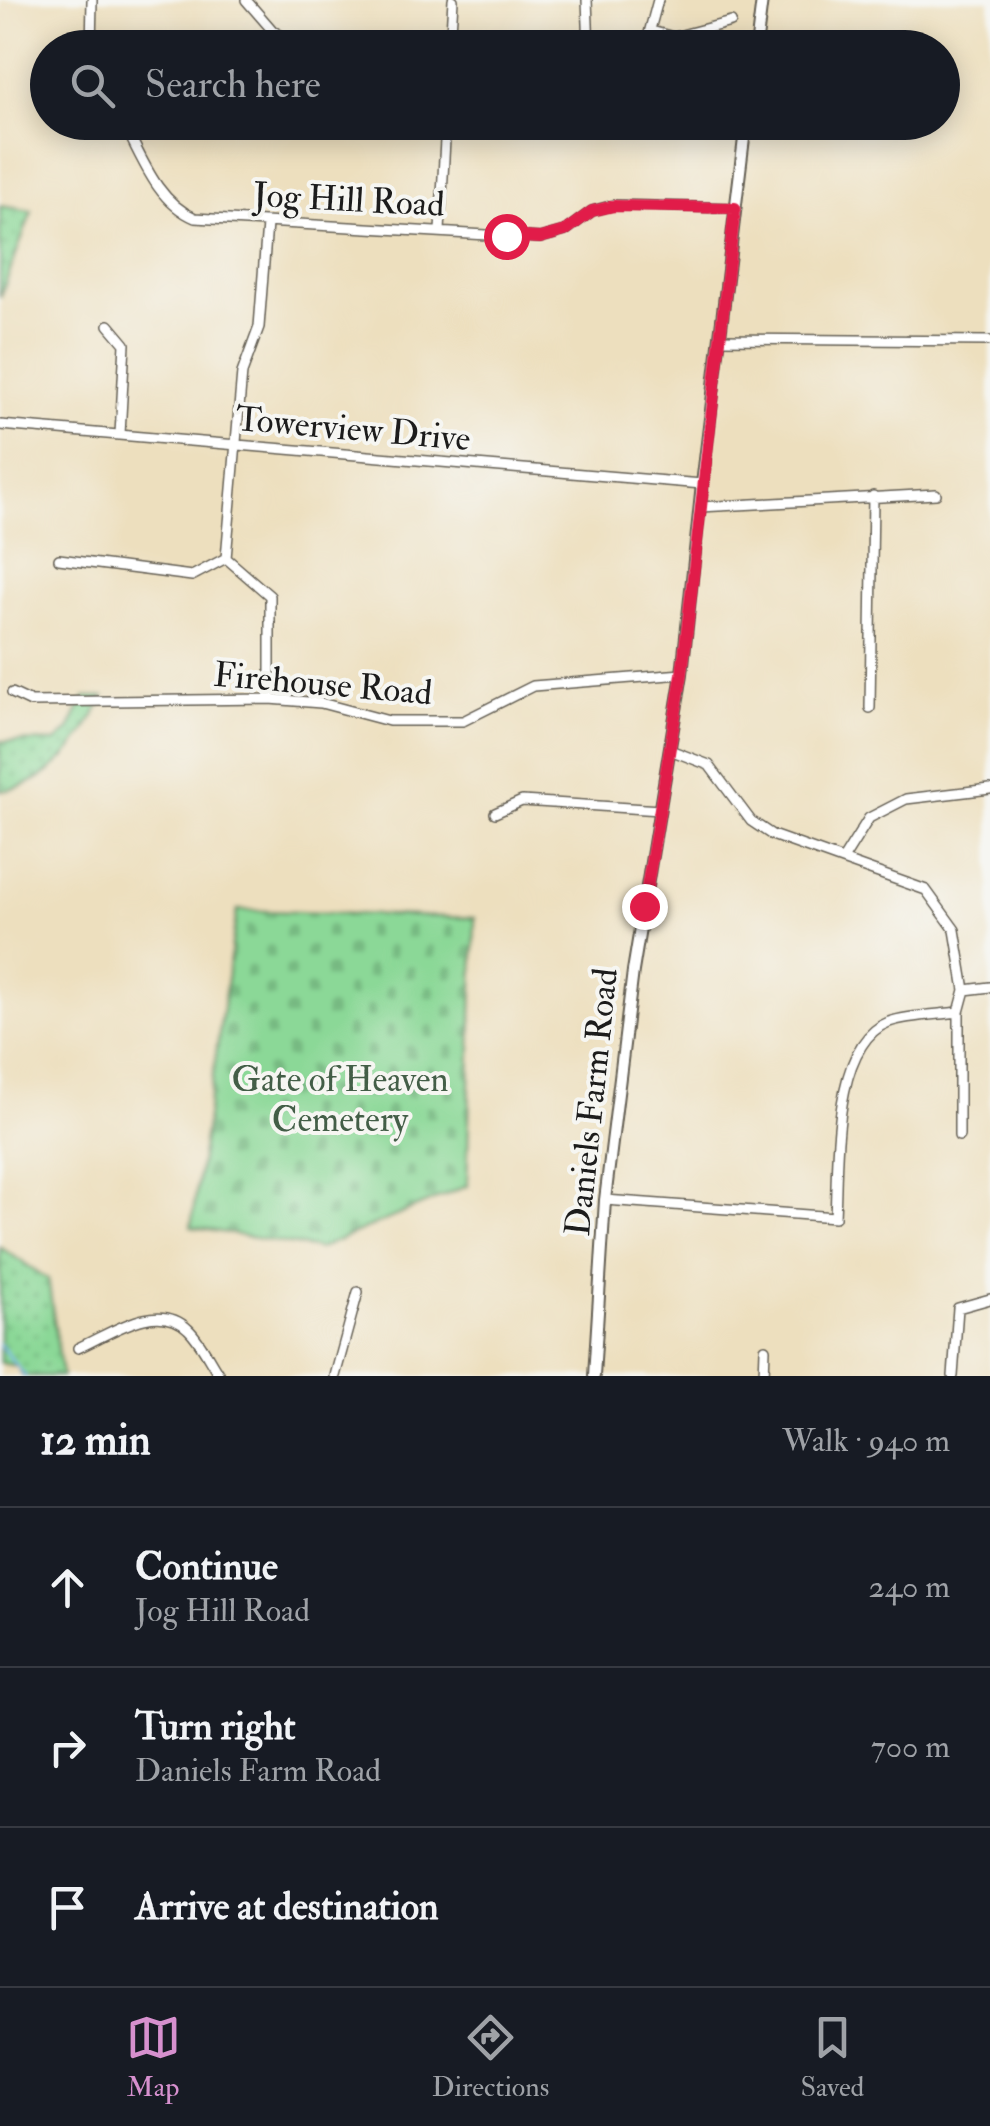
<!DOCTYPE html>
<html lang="en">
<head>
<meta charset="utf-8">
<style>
	:root { --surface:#171b24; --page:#242831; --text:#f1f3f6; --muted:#9ea1a6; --line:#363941; --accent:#d690ce }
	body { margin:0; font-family:"IM FELL Double Pica",serif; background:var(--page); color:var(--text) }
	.stop { position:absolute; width:30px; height:30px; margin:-22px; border:8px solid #e11d48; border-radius:50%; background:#fff }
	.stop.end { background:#e11d48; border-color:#fff; box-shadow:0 2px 10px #0008 }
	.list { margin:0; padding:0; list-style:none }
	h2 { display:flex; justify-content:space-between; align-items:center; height:130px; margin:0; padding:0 40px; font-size:42px }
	h2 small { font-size:32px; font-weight:400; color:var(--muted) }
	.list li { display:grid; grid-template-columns:65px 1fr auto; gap:30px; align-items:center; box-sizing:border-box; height:160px; padding:0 40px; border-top:2px solid var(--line) }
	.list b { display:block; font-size:38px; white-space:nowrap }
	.list p { margin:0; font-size:32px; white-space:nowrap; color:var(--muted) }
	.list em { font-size:32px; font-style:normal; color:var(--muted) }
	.icon { flex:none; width:55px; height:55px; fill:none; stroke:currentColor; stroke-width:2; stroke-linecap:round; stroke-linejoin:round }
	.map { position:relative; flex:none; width:990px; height:1376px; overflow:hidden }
	.search { position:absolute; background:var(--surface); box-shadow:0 5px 25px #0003; left:30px; right:30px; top:30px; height:110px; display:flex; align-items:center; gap:25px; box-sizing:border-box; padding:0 35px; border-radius:55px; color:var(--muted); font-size:38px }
	.sheet { height:610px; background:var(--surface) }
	nav { display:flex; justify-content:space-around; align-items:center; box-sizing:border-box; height:140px; border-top:2px solid var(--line); background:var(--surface); font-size:28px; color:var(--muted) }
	nav a { display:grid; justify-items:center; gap:5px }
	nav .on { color:var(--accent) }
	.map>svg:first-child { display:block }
	.green { fill:url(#green-dots); stroke:#547a5a; stroke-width:2.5 }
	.cemetery { fill:url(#cemetery-stones); stroke:#547a5a; stroke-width:2.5 }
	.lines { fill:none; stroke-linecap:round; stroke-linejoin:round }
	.stream { stroke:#7fb4ee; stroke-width:2.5 }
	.minor-casing { stroke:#656055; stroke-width:12 }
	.major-casing { stroke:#656055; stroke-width:14 }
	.minor { stroke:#fff; stroke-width:9 }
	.major { stroke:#fff; stroke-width:10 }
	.route { stroke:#e11d48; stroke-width:12 }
	.labels { text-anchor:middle; stroke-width:8; stroke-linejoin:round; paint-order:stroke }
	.street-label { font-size:35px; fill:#1c1c1c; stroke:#f6f6f2 }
	.park-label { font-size:35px; fill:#435e47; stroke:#f6f6f2 }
</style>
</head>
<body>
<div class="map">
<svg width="990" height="1376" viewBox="0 0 990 1376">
	<defs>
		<pattern id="green-dots" width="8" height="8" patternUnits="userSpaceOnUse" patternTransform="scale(2.5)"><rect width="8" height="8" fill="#8bd897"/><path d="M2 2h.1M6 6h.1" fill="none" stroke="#77b982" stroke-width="1.8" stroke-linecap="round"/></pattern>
		<pattern id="cemetery-stones" width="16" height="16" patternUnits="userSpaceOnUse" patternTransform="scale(2.5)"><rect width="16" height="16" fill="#8bd897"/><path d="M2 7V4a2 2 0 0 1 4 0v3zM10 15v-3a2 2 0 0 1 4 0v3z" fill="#77b982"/></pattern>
	</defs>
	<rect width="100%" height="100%" fill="#f6f6f2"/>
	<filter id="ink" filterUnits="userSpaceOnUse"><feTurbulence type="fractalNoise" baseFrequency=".01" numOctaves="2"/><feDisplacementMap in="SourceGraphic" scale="20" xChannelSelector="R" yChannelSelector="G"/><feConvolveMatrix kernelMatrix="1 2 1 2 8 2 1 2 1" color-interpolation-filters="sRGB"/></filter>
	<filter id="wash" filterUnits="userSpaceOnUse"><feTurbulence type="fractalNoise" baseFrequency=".0048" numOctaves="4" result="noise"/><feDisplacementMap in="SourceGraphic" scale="40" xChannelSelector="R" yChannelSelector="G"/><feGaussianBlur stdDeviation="2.25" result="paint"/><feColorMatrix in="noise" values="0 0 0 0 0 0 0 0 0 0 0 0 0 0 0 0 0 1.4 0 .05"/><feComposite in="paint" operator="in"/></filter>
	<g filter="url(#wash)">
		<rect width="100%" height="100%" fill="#eddfbe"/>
		<path class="green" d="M0,206L32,211L0,298Z
			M85,697H104C81,742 53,785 0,791V741L56,742L69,730Z
			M0,1247L48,1279L62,1376H23L17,1366L0,1363Z"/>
		<path class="cemetery" d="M237,910L475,918L467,1186L318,1249L191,1227Z"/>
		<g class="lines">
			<path class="stream" d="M0,1345L25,1376"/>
		</g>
	</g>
	<g filter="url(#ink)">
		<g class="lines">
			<defs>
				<path id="minor" d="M246,0L273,31L303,48
					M587,0L589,48
					M651,31L674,37L731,22
					M91,48L92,0
					M450,48L453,0
					M645,48L658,0
					M123,122C142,158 157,202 195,218L540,238L565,231L592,211L614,205L735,208
					M440,231L446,122
					M109,325L125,344L120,434
					M721,339L990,341
					M0,425L702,484
					M700,507L936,494
					M226,558L242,373L259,327L267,224
					M226,558L270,596V699
					M59,559L192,576L226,558
					M12,693L31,702L270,699L321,703L389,721H463L533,686L682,674
					M870,708L873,496
					M670,750L709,765L751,821L772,835L926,890L955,930L965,990
					M495,813L522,801L660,810
					M844,858L869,818L906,799L990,789
					M959,1012V1136
					M605,1200L835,1217C838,1166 831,1044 889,1022C909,1015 937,1015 959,1012L965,990L990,987
					M78,1348C110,1334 157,1299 188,1329C201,1341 210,1362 220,1376
					M335,1376L358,1292
					M764,1376L765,1349
					M953,1376L958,1308L990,1299"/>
				<path id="major" d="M756,48L762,0
					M594,1376L605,1200L633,971L682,674L702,484L746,122"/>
			</defs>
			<use href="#minor" class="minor-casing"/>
			<use href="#major" class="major-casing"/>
			<use href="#minor" class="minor"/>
			<use href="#major" class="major"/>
		</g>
	</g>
	<g class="lines" filter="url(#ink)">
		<path class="route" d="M506,236L540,238L565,231L592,211L614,206L735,208L682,674L644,906"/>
	</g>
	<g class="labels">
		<g class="street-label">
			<text transform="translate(349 199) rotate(3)" y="12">Jog Hill Road</text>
			<text transform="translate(353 428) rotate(5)" y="12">Towerview Drive</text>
			<text transform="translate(323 683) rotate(5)" y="12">Firehouse Road</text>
			<text transform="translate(591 1102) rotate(-84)" y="12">Daniels Farm Road</text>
		</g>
		<g class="park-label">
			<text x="340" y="1091">Gate of Heaven<tspan x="340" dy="40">Cemetery</tspan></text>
		</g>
	</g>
</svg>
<div class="stop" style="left:506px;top:236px"></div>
<div class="stop end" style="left:644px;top:906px"></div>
<div class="search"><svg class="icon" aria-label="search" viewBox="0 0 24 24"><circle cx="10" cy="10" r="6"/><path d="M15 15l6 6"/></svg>Search here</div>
</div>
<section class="sheet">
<h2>12 min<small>Walk · 940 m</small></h2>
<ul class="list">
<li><svg class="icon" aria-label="ahead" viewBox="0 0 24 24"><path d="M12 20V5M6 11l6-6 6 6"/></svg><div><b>Continue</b><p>Jog Hill Road</p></div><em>240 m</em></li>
<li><svg class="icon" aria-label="right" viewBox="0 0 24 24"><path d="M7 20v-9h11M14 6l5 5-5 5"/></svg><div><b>Turn right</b><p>Daniels Farm Road</p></div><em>700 m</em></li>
<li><svg class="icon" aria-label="arrive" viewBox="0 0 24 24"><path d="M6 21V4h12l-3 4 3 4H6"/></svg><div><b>Arrive at destination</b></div></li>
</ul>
</section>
<nav>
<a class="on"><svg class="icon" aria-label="map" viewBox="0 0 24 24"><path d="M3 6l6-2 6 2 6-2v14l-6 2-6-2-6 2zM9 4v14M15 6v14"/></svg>Map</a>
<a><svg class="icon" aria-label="directions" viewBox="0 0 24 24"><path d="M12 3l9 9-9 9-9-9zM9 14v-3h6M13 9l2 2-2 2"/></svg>Directions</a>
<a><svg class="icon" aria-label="saved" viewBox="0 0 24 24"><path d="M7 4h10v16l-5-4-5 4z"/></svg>Saved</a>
</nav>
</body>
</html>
